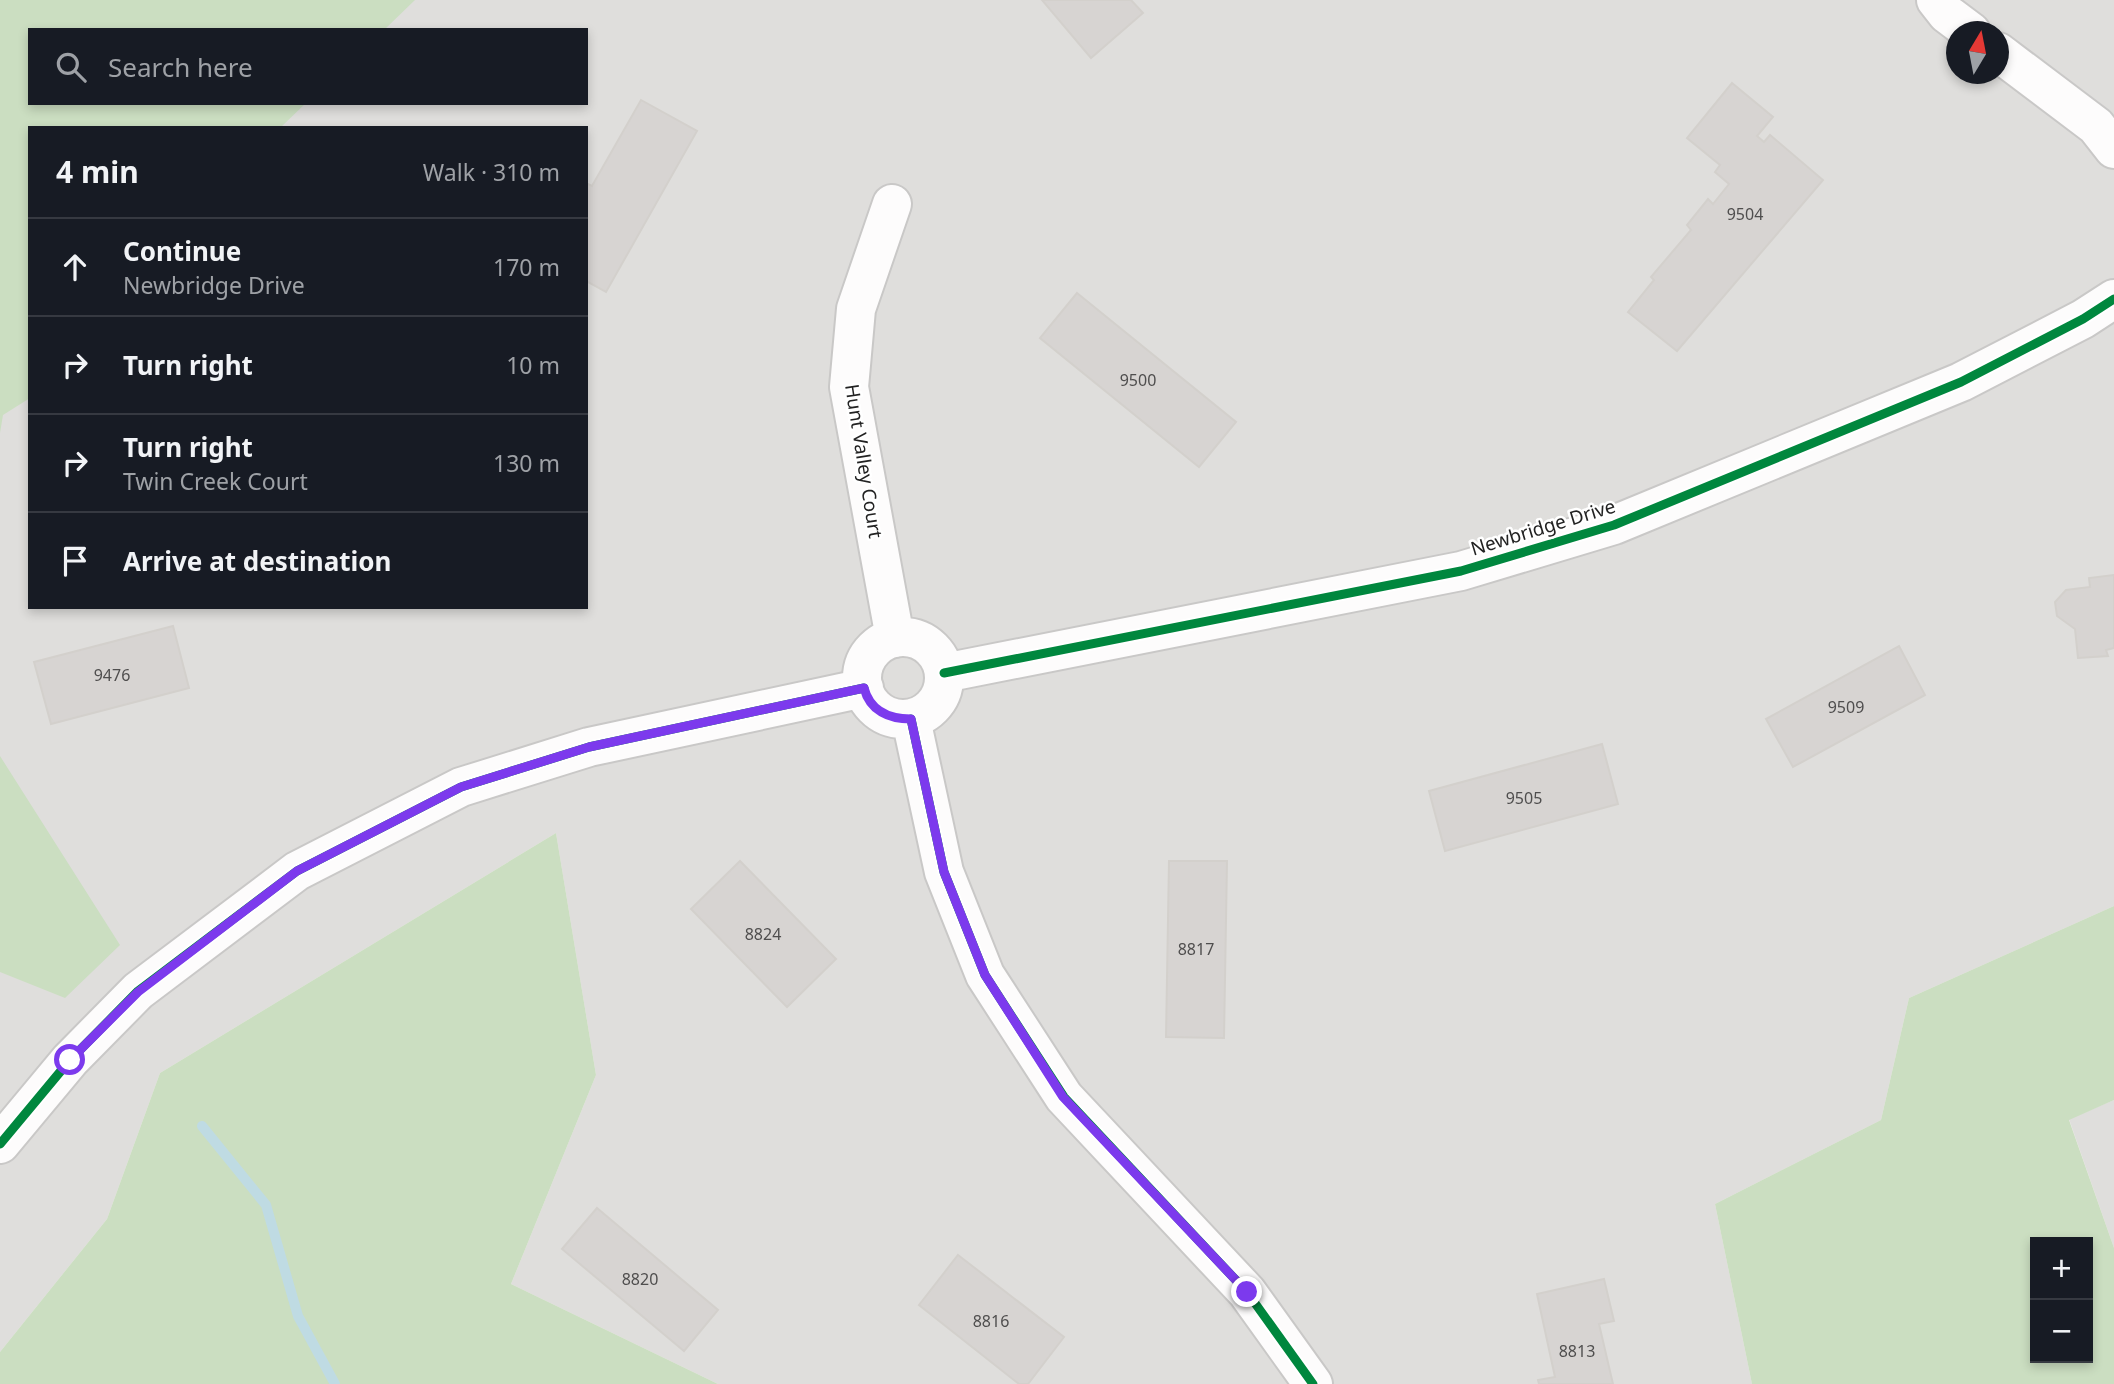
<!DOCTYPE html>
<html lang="en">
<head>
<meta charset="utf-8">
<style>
	:root { --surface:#171b24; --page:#242831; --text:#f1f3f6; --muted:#9ea1a6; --line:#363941 }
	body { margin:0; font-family:"Noto Sans",sans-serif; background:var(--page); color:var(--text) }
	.controls { position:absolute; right:21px; bottom:21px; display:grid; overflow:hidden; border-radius:0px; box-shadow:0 4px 10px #0003 }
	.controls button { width:63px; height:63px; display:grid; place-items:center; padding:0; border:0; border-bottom:2px solid var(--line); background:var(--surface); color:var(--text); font:35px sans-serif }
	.compass { position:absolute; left:1946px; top:21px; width:63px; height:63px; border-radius:50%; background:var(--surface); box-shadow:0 4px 10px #0003; rotate:10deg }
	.stop { position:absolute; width:21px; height:21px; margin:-16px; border:5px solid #7c3aed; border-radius:50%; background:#fff }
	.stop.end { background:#7c3aed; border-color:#fff; box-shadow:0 2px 7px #0008 }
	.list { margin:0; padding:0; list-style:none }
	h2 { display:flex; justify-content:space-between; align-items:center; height:91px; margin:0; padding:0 28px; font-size:30px }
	h2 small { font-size:23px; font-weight:400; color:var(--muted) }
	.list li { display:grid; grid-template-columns:46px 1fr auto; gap:21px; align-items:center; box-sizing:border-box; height:98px; padding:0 28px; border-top:2px solid var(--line) }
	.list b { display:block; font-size:26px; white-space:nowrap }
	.list p { margin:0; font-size:23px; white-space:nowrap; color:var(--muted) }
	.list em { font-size:23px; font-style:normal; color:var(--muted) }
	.icon { flex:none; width:38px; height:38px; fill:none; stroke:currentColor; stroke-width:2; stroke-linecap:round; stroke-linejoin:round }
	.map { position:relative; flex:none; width:2114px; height:1384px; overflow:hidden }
	.search { position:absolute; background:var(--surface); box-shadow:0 4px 10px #0003; left:28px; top:28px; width:560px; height:77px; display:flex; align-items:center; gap:18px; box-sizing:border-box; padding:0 24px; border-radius:0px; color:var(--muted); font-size:26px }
	.panel { position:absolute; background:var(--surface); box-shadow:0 4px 10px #0003; left:28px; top:126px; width:560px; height:483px; border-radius:0px }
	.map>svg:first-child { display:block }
	.residential { fill:#dfdedc; fill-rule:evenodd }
	.forest { fill:#cbdec1; fill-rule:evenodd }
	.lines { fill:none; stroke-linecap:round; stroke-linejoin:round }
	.stream { stroke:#bfdbe3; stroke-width:10 }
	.building { fill:#d7d4d2; stroke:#d3d0cc; stroke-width:2 }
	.minor-casing { stroke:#c9c8c7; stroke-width:42 }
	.minor { stroke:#fdfcfc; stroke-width:38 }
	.cycleway-casing { stroke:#fff; stroke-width:13 }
	.cycleway { stroke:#00873e; stroke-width:9 }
	.route { stroke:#7c3aed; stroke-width:9 }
	.labels { text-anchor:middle; stroke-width:5; stroke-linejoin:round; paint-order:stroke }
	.number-label { font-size:16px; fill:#4f4e4e }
	.street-label { font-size:19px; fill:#222; stroke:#fff }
</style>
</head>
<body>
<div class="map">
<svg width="2114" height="1384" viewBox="0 0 2114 1384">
	<rect width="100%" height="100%" fill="#f0eeeb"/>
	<path class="residential" d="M0,0H2114V906L1909,998L1881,1120L1715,1204L1752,1384H718L511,1284L596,1075L556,833L160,1073L107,1219L0,1352ZM30,30H586V103H30ZM1956,32H1998V74H1956ZM30,128H586V607H30Z
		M2114,1100V1248L2069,1119Z"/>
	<path class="forest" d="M0,0H415L384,30H30V103H306L280,128H30V398L3,415L0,433Z
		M0,756L120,945L65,998L0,972Z
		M556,833L596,1075L511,1284L718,1384H0V1352L107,1219L160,1073Z
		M2114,906V1100L2069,1120L2114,1248V1384H1752L1715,1204L1881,1120L1909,998ZM2035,1242H2088V1358H2035Z"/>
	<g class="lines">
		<path class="stream" d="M202,1126L266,1205L298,1316L335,1384"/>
	</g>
	<path class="building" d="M1042,0H1131L1143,13L1091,58Z
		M1732,83L1773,117L1757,136L1764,142L1770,135L1823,180L1677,351L1628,312L1654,280L1651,277L1691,230L1687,225L1708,199L1713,204L1729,184L1715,172L1720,165L1687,138Z
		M641,100L697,131L606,292L586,281V183L592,186Z
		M1077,293L1236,422L1199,467L1040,338Z
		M2114,575V648L2106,650L2108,656L2078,658L2075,629L2057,616L2055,602L2066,590L2090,587L2089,578Z
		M173,626L189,688L51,724L34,662Z
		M1899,646L1925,695L1793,767L1766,719Z
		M1602,744L1618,804L1445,851L1429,791Z
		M740,861L836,959L787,1007L691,909Z
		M1169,861H1227L1224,1038L1166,1037Z
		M597,1208L718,1310L684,1351L562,1249Z
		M958,1255L1064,1337L1028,1384H1019L919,1305Z
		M1604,1279L1614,1321L1599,1324L1613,1384H1539L1538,1380L1555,1377L1537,1294Z"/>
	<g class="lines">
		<defs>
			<path id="minor" d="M1936,0L1947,14L1971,32
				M1998,52L2096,126L2114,149
				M892,204L856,309L849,387L895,638
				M862 678a41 41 0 1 1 82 0a41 41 0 1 1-82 0Z
				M944,673L1461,571L1614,525L1961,382L2083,319L2114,299
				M911,719L944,872L985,975L1064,1097L1247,1292L1313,1384
				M0,1144L70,1060L138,991L297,871L461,787L589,747L864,688"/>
		</defs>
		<use href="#minor" class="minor-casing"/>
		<use href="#minor" class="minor"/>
		<defs>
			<path id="cycleway" d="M944,673L1461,571L1614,525L1961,382L2083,319L2114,299
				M911,719L944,872L985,975L1064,1097L1247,1292L1313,1384
				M0,1144L70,1060L138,991L297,871L461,787L589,747L864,688"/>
		</defs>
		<use href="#cycleway" class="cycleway-casing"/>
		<use href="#cycleway" class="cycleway"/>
	</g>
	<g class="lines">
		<path class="route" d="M70,1060L138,992L297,871L461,787L589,747L864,688C870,711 889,719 911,719L944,872L985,975L1063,1097L1247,1292"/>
	</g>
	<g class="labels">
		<g class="number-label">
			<text x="1745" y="220">9504</text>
			<text x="1138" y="386">9500</text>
			<text x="112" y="681">9476</text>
			<text x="1846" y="713">9509</text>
			<text x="1524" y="804">9505</text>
			<text x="763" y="940">8824</text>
			<text x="1196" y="955">8817</text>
			<text x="640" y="1285">8820</text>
			<text x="991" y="1327">8816</text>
			<text x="1577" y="1357">8813</text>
		</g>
		<g class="street-label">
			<text transform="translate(864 461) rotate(81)" y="7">Hunt Valley Court</text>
			<text transform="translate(1543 527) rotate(-17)" y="7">Newbridge Drive</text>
		</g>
	</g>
</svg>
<div class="controls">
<button>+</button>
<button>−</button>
</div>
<svg class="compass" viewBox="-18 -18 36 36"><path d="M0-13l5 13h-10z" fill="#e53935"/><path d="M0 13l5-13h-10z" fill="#9ea1a6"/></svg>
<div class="stop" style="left:70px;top:1060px"></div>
<div class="stop end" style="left:1247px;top:1292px"></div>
<div class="search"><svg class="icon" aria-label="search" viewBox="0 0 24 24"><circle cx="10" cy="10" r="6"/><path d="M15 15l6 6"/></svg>Search here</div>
<section class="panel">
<h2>4 min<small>Walk · 310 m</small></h2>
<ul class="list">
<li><svg class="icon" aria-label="ahead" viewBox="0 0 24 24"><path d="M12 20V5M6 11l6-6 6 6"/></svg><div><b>Continue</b><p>Newbridge Drive</p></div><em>170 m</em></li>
<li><svg class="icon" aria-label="right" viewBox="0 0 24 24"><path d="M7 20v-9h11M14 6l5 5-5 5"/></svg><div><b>Turn right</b></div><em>10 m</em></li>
<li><svg class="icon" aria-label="right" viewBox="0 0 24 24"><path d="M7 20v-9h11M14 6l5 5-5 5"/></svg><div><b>Turn right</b><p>Twin Creek Court</p></div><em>130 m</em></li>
<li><svg class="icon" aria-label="arrive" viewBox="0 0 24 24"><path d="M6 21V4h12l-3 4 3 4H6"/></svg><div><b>Arrive at destination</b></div></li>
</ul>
</section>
</div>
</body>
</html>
